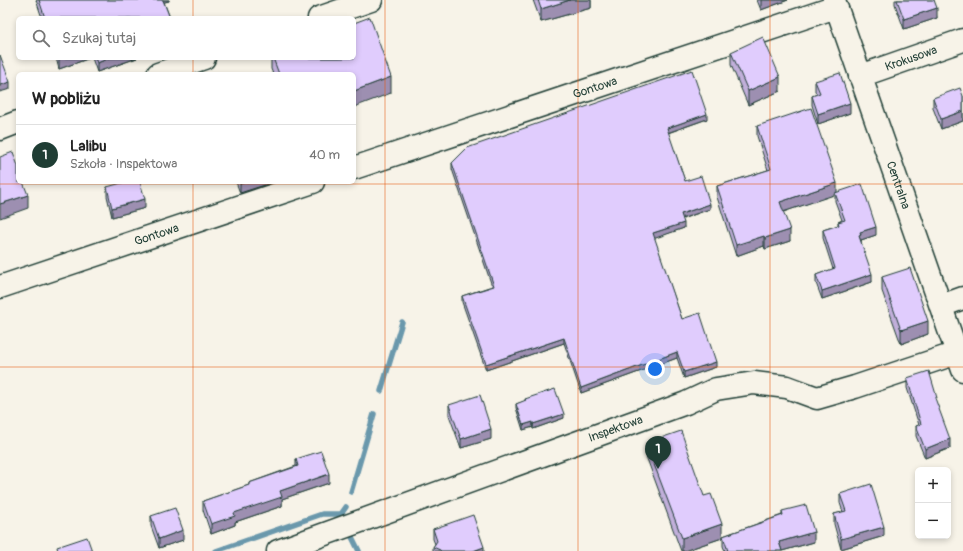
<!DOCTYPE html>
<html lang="pl">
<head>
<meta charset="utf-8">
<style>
	:root { --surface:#fff; --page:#f6f6f6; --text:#222; --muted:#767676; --line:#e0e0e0; --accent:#1f3d34 }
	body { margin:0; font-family:Pangolin,sans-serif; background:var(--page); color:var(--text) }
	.controls { position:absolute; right:12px; bottom:12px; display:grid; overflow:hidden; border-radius:6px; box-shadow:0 2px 6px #0003 }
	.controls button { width:36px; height:36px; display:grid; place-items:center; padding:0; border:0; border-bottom:1px solid var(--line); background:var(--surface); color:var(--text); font:20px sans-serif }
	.you { position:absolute; left:655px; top:369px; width:14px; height:14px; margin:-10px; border:3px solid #fff; border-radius:50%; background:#1a73e8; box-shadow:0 0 0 6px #1a73e833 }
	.badge { display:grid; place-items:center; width:26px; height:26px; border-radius:50%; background:var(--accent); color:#fff; font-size:13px; font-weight:700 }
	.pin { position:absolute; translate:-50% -33px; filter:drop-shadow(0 1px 2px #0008) }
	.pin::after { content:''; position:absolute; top:21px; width:14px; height:12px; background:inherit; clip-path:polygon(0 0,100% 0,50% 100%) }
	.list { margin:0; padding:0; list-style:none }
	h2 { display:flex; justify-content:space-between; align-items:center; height:52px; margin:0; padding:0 16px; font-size:17px }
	h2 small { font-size:13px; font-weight:400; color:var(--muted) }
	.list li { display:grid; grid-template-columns:26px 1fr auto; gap:12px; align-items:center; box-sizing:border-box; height:60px; padding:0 16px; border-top:1px solid var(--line) }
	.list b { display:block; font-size:15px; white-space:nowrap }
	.list p { margin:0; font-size:13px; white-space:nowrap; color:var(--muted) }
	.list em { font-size:13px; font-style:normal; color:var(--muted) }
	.icon { flex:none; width:22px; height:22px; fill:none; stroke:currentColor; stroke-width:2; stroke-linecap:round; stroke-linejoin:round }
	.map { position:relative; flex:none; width:963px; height:551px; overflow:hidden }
	.search { position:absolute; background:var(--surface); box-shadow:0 2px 6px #0003; left:16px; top:16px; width:340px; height:44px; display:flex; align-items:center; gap:10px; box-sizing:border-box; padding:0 14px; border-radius:6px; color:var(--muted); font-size:15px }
	.panel { position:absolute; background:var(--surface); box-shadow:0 2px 6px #0003; left:16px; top:72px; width:340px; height:112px; border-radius:6px }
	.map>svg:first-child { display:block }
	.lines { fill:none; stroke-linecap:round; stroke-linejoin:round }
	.stream { stroke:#6a98ac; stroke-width:5.5 }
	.minor-casing { stroke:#1f3d34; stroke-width:25 }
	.tertiary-casing { stroke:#1f3d34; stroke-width:25 }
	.minor { stroke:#f7f3e8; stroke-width:22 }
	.tertiary { stroke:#f7f3e8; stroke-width:22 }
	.wall { fill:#c1afda; stroke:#1f3d34 }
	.shaded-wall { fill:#9d8fb1; stroke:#1f3d34 }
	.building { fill:#e0ccfd; stroke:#1f3d34 }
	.grid { fill:none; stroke:#e8590c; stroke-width:1; stroke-opacity:0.55 }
	.labels { text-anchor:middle; stroke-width:3; stroke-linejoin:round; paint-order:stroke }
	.street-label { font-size:12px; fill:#1f3d34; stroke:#f7f3e8 }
</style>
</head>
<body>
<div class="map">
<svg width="963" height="551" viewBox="0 0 963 551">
	<rect width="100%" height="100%" fill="#f7f3e8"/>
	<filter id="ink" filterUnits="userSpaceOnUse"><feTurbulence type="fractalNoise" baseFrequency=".025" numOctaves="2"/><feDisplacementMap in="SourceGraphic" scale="8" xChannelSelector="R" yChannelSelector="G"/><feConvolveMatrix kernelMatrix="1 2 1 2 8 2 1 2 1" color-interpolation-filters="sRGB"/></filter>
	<g filter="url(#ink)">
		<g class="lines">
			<path class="stream" d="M381,391L402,322
				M351,492L374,414
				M342,517L341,514L346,507
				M352,537L359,551
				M216,551L322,514H341"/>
			<defs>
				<g id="minor">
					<path d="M319,18L371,0"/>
					<path d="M158,74L204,58"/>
					<path id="s1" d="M860,76L963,40"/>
					<path d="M0,129L18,122"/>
					<path id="s2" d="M354,168L836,7"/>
					<path id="s3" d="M0,287L313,182"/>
					<path d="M941,306L963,298"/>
					<path id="s4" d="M278,551L686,403L716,389L754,383L787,387L817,398L855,387L957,353"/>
				</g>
				<g id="tertiary">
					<path id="s5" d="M834,0L963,370"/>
				</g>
			</defs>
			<use href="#minor" class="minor-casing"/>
			<use href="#tertiary" class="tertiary-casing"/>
			<use href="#minor" class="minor"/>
			<use href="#tertiary" class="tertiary"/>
		</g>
		<path class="wall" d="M36,0H169V1L164,2L170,18H42Z
			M533,0H591V8L541,22Z
			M757,0H788L761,10Z
			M895,0H934L937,18L904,29L895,4Z
			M731,52L780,91L748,105L731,65Z
			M56,58H90L59,69Z
			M92,58H137L97,72Z
			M271,58H354L391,93L354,74H273L271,69Z
			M815,81L850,113L818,124L812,105V96L817,94L815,91Z
			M963,96V121L941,129L933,108V98Z
			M707,119L668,133L685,181L710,209L682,219L684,228L654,238L682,319L716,367L684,378L677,358L581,393L564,343L486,370L462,302V296L492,286L452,169V163Z
			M757,126L837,193L876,235L861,240V242L872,282L822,299L816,283V275L833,269L823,238V230L838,225V222L842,220L835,201V194L783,212L790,241L765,249L764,246L736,256L717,197V186L768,170L757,136Z
			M236,182H274L240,193Z
			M107,187L145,208L112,217L107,196Z
			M882,277L928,334L901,344L882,291Z
			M907,378L937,404L950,448L925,458L916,436V426L919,425L907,388Z
			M525,399L564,418L533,429V427L523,430L516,408V404L525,401Z
			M449,405L491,439L461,448L449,415Z
			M646,443L704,496L722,538L684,551H681L646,456Z
			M296,459L329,483L282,499V506L235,522V525L211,534L203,510V501L249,485V483L296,466Z
			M840,494L884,536L841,549L834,524V514L843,512L840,503Z
			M782,511L814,542L782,551H725L723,546V536L782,515Z
			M151,516L183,540L159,548L151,526Z
			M433,529L484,551H433V547L435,544L433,539Z"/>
		<path class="shaded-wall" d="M161,0H169V1L161,3Z
			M570,0H591V8L541,22V9Z
			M761,0H788L761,10Z
			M937,8V18L904,29V19Z
			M62,58H90L59,69V59Z
			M110,58H137L97,72V63Z
			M391,77V93L354,107V91Z
			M780,77V91L748,105V91Z
			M10,82V89L0,92V85Z
			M850,103V113L818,124V114Z
			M963,111V121L941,129V119Z
			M707,114V119L667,133V128Z
			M245,182H274L240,193V184Z
			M837,183V194L780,213V202Z
			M28,195V208L0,218V204Z
			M145,199V208L112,217V208Z
			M710,204V209L681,219V214Z
			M684,223V228L653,239V233Z
			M876,227V235L861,240V243L859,236L860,232Z
			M790,230V241L765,249V238Z
			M764,236V246L736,256V245Z
			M872,274V282L822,299V291Z
			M928,321V334L901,344V330Z
			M564,338V343L486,370V364Z
			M677,352V358L581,393V388Z
			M716,362V367L684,378V372Z
			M564,414V418L533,429V424Z
			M533,422V427L523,430V425Z
			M491,429V439L461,448V439Z
			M950,439V448L925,458V449Z
			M329,474V483L282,499V506L235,522V525L211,534V524L280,491Z
			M722,524V538L684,551H682V538Z
			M884,527V536L841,549V539Z
			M183,530V540L159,548V539Z
			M814,532V542L782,551L779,542Z
			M484,547V551H473Z"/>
		<path class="building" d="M39,0H163L170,18H45Z
			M538,0H570L541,9Z
			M897,0H934L937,8L904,19Z
			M370,17L391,77L354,91V74H279L273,58H354V23Z
			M763,37L780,77L748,91L731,52Z
			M0,55L10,82L0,85Z
			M95,58H110L97,63Z
			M692,70L707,114L667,128L685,181L701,176L710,204L681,214L684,223L653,233L682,319L700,313L716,362L684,372L677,352L581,388L564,338L486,364L462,296L494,286L452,163L467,148Z
			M840,73L850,103L818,114L812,96L820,93L815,81Z
			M960,88L963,96V111L941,119L933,98Z
			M811,108L837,183L780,202L790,230L765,238L764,236L736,245L717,186L771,169L757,126Z
			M13,152L18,166V182H23L28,195L0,204V157Z
			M125,182H140L145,199L112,208L107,187Z
			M239,182H245L240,184Z
			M862,184L876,227L860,232L861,235L859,236L872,274L822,291L816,275L835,268L823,230L839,225L838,222L845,220L835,193Z
			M910,268L928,321L901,330L882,277Z
			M929,371L937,398H935L950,439L925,449L916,426L921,424L907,378Z
			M555,389L564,414L533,424V422L523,425L516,404L526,400L525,399Z
			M480,395L491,429L461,439L449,405Z
			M681,431L704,496L711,494L722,524L682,538L646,443Z
			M321,451L329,474L280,491L282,497L234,513L235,516L211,524L203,501L249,485V483L298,466L296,459Z
			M871,484L884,527L841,539L834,514L846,511L840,494Z
			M806,505L814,532L779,542L782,551H728L723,536L783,515L782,511Z
			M175,508L183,530L159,539L151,516Z
			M473,515L484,547L473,551H441L440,550L433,547L437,541L433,529Z
			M87,537L92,551H58L57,547Z"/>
	</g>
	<path class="grid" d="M193,0V18M385,0V551M578,0V551M770,0V551M193,58V74M193,182V551M0,184H963M0,367H963"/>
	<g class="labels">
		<g class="street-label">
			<text dy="4" stroke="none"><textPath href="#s1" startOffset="54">Krokusowa</textPath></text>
			<text dy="4" stroke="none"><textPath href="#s2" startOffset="254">Gontowa</textPath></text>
			<text dy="4" stroke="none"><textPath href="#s5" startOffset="196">Centralna</textPath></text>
			<text dy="4" stroke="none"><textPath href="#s3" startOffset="165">Gontowa</textPath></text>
			<text dy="4" stroke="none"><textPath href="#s4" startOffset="359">Inspektowa</textPath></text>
		</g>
	</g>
</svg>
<div class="controls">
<button>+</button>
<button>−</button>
</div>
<div class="you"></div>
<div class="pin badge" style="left:658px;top:469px">1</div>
<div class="search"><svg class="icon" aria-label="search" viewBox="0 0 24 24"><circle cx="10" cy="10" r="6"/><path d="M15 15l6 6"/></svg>Szukaj tutaj</div>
<section class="panel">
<h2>W pobliżu<small></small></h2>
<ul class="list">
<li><span class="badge">1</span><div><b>Lalibu</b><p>Szkoła · Inspektowa</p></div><em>40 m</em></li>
</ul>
</section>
</div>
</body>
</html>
